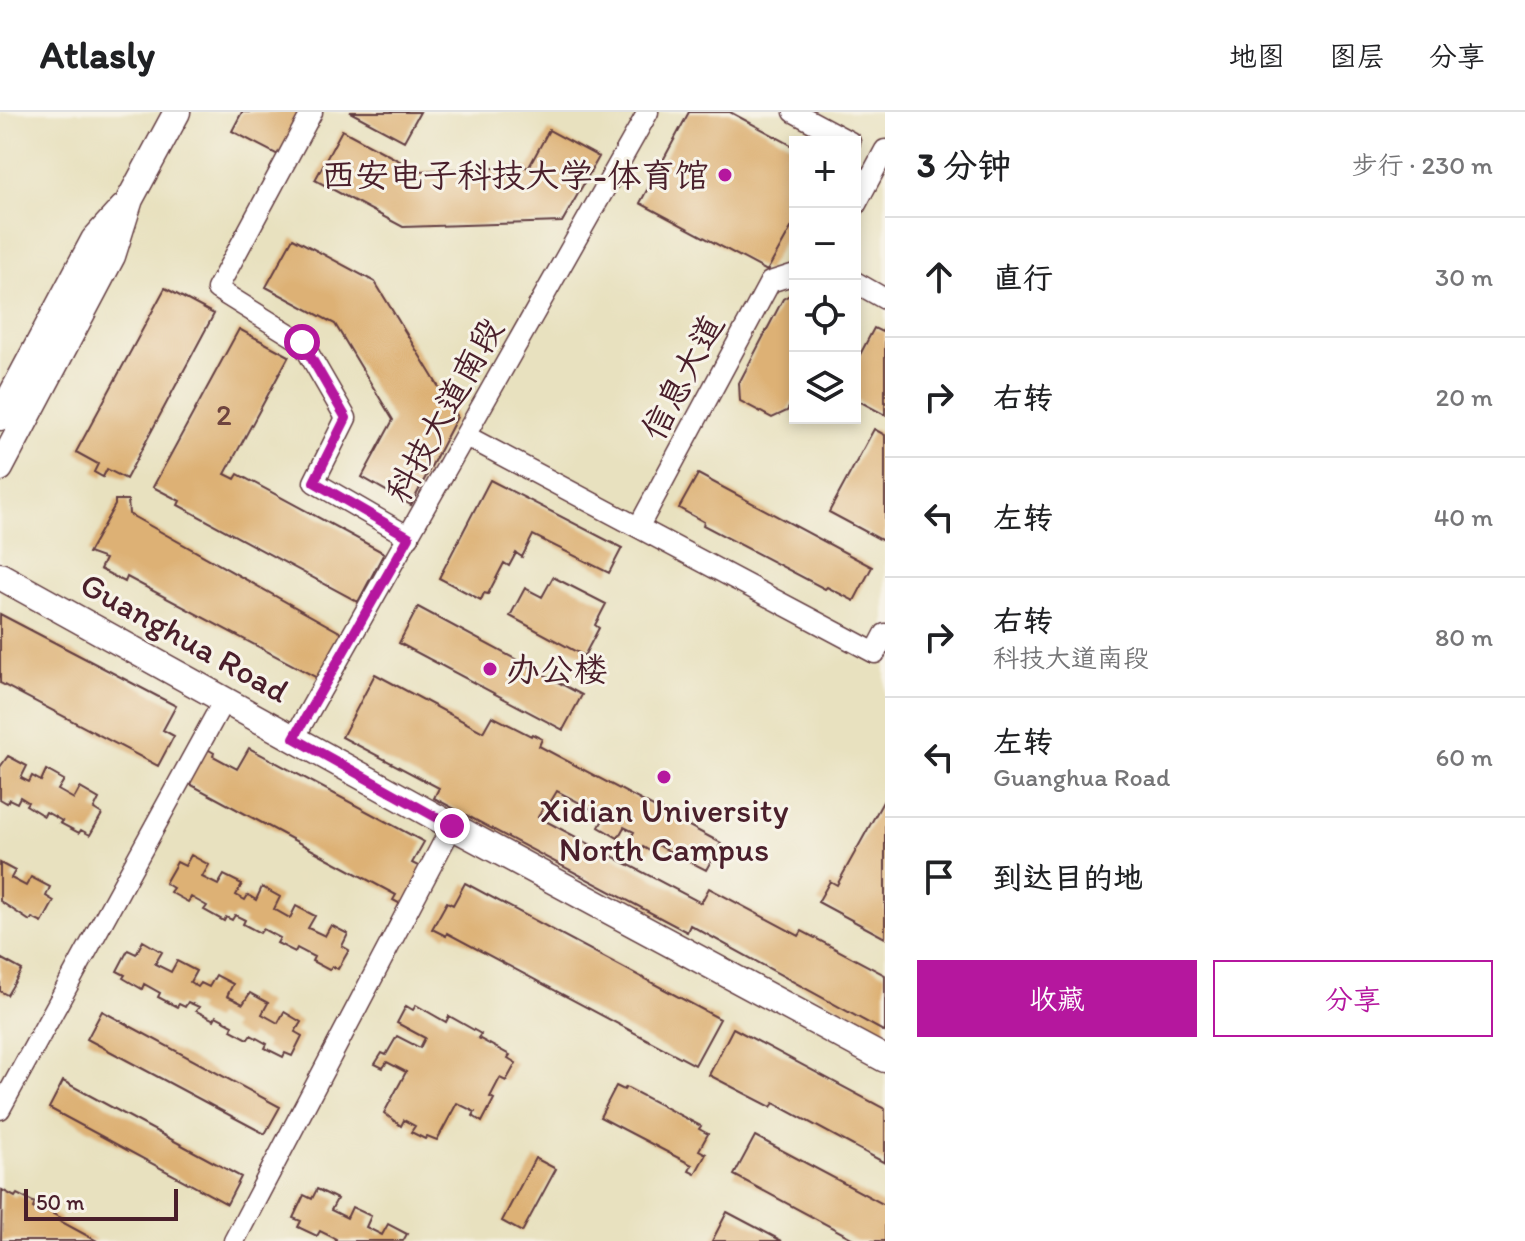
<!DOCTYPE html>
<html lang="zh">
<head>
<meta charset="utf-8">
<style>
	:root { --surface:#fff; --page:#f2f2f2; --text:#202124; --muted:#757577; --line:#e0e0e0; --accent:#b5179e }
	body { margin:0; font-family:Itim,"LXGW WenKai TC",sans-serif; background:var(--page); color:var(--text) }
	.controls { position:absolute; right:24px; top:24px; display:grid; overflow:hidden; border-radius:0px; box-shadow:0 4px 12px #0003 }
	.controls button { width:72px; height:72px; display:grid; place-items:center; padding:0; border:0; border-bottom:2px solid var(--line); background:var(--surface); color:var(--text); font:40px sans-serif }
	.scale { position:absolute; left:24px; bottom:20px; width:154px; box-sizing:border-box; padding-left:8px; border:4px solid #4a1f2b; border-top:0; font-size:22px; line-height:28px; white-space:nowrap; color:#4a1f2b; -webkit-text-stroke:6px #f7f3e8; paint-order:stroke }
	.stop { position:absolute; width:24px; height:24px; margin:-18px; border:6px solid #b5179e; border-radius:50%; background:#fff }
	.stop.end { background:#b5179e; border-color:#fff; box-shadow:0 2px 8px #0008 }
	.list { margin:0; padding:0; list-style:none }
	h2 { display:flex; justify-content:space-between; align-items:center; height:104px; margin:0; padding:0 32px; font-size:34px }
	h2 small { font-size:26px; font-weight:400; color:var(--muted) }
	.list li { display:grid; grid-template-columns:52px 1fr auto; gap:24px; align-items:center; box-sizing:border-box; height:120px; padding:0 32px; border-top:2px solid var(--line) }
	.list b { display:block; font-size:30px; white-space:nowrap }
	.list p { margin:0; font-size:26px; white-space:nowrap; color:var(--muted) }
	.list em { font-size:26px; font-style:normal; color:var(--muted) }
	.actions { display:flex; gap:16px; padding:24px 32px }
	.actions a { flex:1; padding:18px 0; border:2px solid var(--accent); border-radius:0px; text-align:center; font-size:28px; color:var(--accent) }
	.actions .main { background:var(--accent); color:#fff }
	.icon { flex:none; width:44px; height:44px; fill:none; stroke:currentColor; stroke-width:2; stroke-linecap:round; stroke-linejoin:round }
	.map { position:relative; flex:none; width:885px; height:1129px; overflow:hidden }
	header { display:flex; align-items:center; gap:48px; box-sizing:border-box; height:112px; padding:0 40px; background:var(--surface); border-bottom:2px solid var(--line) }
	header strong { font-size:38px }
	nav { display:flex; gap:44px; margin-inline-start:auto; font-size:28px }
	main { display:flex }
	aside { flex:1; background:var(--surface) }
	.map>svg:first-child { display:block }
	.building { fill:#ddb175 }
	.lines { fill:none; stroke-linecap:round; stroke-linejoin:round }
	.minor-casing { stroke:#623c41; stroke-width:23 }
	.tertiary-casing { stroke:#623c41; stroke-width:29 }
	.minor { stroke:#fff; stroke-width:20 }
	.tertiary { stroke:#fff; stroke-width:26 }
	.route { stroke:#b5179e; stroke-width:10 }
	.poi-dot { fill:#b5179e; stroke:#f7f3e8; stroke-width:3 }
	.labels { text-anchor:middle; stroke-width:6; stroke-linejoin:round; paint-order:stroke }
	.number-label { font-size:30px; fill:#6f443e }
	.poi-label { font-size:34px; fill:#4a1f2b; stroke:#f7f3e8; text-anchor:end }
	.street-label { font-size:34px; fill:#4a1f2b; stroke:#f7f3e8 }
</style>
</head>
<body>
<header>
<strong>Atlasly</strong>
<nav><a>地图</a><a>图层</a><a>分享</a></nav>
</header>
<main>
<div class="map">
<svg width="885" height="1129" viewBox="0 0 885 1129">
	<rect width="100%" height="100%" fill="#f7f3e8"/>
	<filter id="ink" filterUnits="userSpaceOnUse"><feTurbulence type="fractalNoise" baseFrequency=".0125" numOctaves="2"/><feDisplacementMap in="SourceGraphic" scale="16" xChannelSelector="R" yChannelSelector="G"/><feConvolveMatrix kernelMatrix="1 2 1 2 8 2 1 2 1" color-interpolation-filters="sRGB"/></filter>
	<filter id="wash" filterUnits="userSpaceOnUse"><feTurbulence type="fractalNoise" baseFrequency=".006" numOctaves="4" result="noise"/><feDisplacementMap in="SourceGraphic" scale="32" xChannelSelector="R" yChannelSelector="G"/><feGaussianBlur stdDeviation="1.8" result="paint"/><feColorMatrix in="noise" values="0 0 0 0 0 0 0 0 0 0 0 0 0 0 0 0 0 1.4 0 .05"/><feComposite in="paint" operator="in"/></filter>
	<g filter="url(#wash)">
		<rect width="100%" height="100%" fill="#e8e1bf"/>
		<g id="blocks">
			<path class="building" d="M242,0H307L282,45L232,19Z
				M350,0H420L404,29Z
				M689,0H730L795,35V109L767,159L640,91Z
				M342,18L418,59L529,55L549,18L599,45L562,110L403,115L315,68Z
				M293,126L375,170L457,305L411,393L362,365L393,308L335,212L266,175Z
				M165,176L214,202L126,367L107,357L103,365L94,360L98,352L76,340Z
				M795,180V285L787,299L772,306L740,289L739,271L783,187Z
				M885,215V303L855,287V252L874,216L882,220Z
				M239,217L289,244L225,362L235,367L238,362L384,441L358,490L178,393L180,389L153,375Z
				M874,317L885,323V430L829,400Z
				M698,362L872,455L854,489L827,475L825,477L703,413L704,410L679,396Z
				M490,368L622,436L609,461L533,423L522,445L516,441L509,454L504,451L488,482L484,481L481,488L439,466Z
				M115,388H128L129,402L343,522L319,567L127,465L125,470L100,457L105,447L88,441L115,393Z
				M553,465L606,492L595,513L599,516L584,544L510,504L525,476L542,485Z
				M418,495L582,583L563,618L399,531Z
				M0,502L176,594L163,618L174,624L158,654L0,571Z
				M375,562L483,620L492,604L531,624L532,622L542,627L539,634L721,731L706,758L654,731L650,739L643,735L641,739L628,731L634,720L624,715L618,726L599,715L605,704L557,679L548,694L545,693L538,705L701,791L709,776L799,824L802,819L885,863V920L690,813L687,820L434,686L439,676L342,625Z
				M202,634L214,641L213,644L237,657L249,636L424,730L412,751L428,759L408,796L393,788L396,783L186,670Z
				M8,644L27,654L21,666L29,670L32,664L41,669L46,658L64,668L58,678L74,687L80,676L99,687L94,697L102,702L90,723L81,718L79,721L60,711L62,709L46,700L44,704L26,693L28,690L20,685L17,691L9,687L7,691L0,687V655Z
				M885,686V826L818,790L830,769L837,773Z
				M191,743L209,753L202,765L218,773L224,763L242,772L236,783L245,788L248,783L256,788L262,775L280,785L274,797L290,806L296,794L315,804L308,816L325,824L331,813L348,822L342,834L349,838L338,857L332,854L329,858L312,849L314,845L297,836L295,840L277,831L280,826L263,817L260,821L243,812L245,808L235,803L232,808L226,805L224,809L204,798L207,794L191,785L188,790L170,780L173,776L165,771L177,750L185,754Z
				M0,751L15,759L11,766L26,774L31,765L50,775L46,784L54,789L42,811L32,806L30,809L0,789Z
				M465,771L720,907L695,953L447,821L446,824L432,817L447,790L453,793Z
				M143,829L162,840L155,852L171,860L177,849L196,859L190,870L198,875L201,871L209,875L216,863L233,872L227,884L243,892L250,881L268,891L262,902L278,911L284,900L301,910L295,920L302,924L292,944L285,941L283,945L265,936L267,932L251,923L248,927L231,918L233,913L216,904L214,908L196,899L199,895L188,890L185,895L179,892L177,895L158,885L160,881L144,872L142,877L123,866L125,863L117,859L128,838L136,842Z
				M0,846L22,858L7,883L0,879Z
				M416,893L446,910L449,904L481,922L478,926L510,943L508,946L516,951L506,969L500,966L490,985L494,987L482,1010L473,1004L475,1000L457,991L437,1028L427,1024L425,1027L411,1020L415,1014L404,1008L401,1014L384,1001L406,960L387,950L383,956L375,952L382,941L386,943L397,924L420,936L425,926L397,911L406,894L413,898Z
				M102,899L280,995L265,1022L87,927Z
				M733,916L885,997V1051L774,991L771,995L709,963Z
				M63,969L241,1065L227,1092L49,996Z
				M616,974L624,978L626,975L701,1014L699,1017L708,1022L699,1038L706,1042L695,1062L689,1059L692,1053L600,1005Z
				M755,1024L885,1093V1129H857L734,1063Z
				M535,1046L556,1057L522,1120L502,1109Z
				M317,1077L337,1087L331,1098L347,1106L352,1095L371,1104L366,1115L382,1123L388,1112L407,1122L403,1129H335L336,1127L320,1119L317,1124L298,1115L301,1109L293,1106L304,1083L312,1087Z
				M2,1078L15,1085L17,1082L35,1091L33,1096L40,1100L42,1096L61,1106L60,1109L97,1129H1Z
				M727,1100L782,1129H712Z"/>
		</g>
	</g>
	<g filter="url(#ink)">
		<use href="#blocks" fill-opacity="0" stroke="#623c41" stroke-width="2"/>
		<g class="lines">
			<defs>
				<path id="minor" d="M312,0L217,177L302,230L346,306L314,370L409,425
					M794,0L850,30
					M855,94L885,38
					M855,170L885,187
					M466,324L875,541L885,522
					M639,414L770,170L795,162
					M294,626L648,0
					M0,997L224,588
					M234,1129L452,714"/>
				<path id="tertiary" d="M0,305L94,128L123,96
					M0,356L112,144L130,87L177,0
					M0,464L452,714L885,947"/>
			</defs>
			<use href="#minor" class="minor-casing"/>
			<use href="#tertiary" class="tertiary-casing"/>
			<use href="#minor" class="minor"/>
			<use href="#tertiary" class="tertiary"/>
		</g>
	</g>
	<g class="lines" filter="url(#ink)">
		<path class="route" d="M302,230L346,306L314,370L409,425L294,626L452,714"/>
	</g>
	<g class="poi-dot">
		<circle cx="725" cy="63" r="8"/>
		<circle cx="490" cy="557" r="8"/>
		<circle cx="664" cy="665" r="8"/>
	</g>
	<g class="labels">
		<g class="number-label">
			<text x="224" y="313">2</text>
		</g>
		<g class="poi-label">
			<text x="709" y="75">西安电子科技大学-体育馆</text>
			<text x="506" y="569" text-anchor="start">办公楼</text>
			<text x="664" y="710" text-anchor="middle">Xidian University<tspan x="664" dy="39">North Campus</tspan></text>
		</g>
		<g class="street-label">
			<text transform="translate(682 265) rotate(-62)" y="12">信息大道</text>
			<text transform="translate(444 298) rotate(-61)" y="12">科技大道南段</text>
			<text transform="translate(185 525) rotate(29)" y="12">Guanghua Road</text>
		</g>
	</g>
</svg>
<div class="controls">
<button>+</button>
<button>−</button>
<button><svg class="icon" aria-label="locate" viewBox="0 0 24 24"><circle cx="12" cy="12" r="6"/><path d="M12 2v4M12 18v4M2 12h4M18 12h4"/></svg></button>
<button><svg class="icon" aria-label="layers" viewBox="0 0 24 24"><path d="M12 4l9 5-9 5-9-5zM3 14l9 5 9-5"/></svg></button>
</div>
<div class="scale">50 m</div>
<div class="stop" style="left:302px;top:230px"></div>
<div class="stop end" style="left:452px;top:714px"></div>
</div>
<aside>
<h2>3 分钟<small>步行 · 230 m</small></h2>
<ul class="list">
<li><svg class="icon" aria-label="ahead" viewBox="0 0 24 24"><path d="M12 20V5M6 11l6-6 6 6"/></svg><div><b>直行</b></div><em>30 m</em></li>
<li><svg class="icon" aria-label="right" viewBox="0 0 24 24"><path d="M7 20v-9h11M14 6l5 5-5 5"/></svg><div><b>右转</b></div><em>20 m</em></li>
<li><svg class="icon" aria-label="left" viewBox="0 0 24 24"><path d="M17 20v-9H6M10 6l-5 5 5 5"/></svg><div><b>左转</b></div><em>40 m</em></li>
<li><svg class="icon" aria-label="right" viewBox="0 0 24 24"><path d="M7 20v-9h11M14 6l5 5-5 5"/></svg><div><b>右转</b><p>科技大道南段</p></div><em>80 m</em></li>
<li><svg class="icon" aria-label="left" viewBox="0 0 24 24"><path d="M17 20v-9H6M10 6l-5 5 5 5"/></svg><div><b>左转</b><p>Guanghua Road</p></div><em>60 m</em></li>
<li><svg class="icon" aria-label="arrive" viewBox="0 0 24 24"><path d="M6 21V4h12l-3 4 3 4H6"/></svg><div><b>到达目的地</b></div></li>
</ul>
<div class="actions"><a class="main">收藏</a><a>分享</a></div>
</aside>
</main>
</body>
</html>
